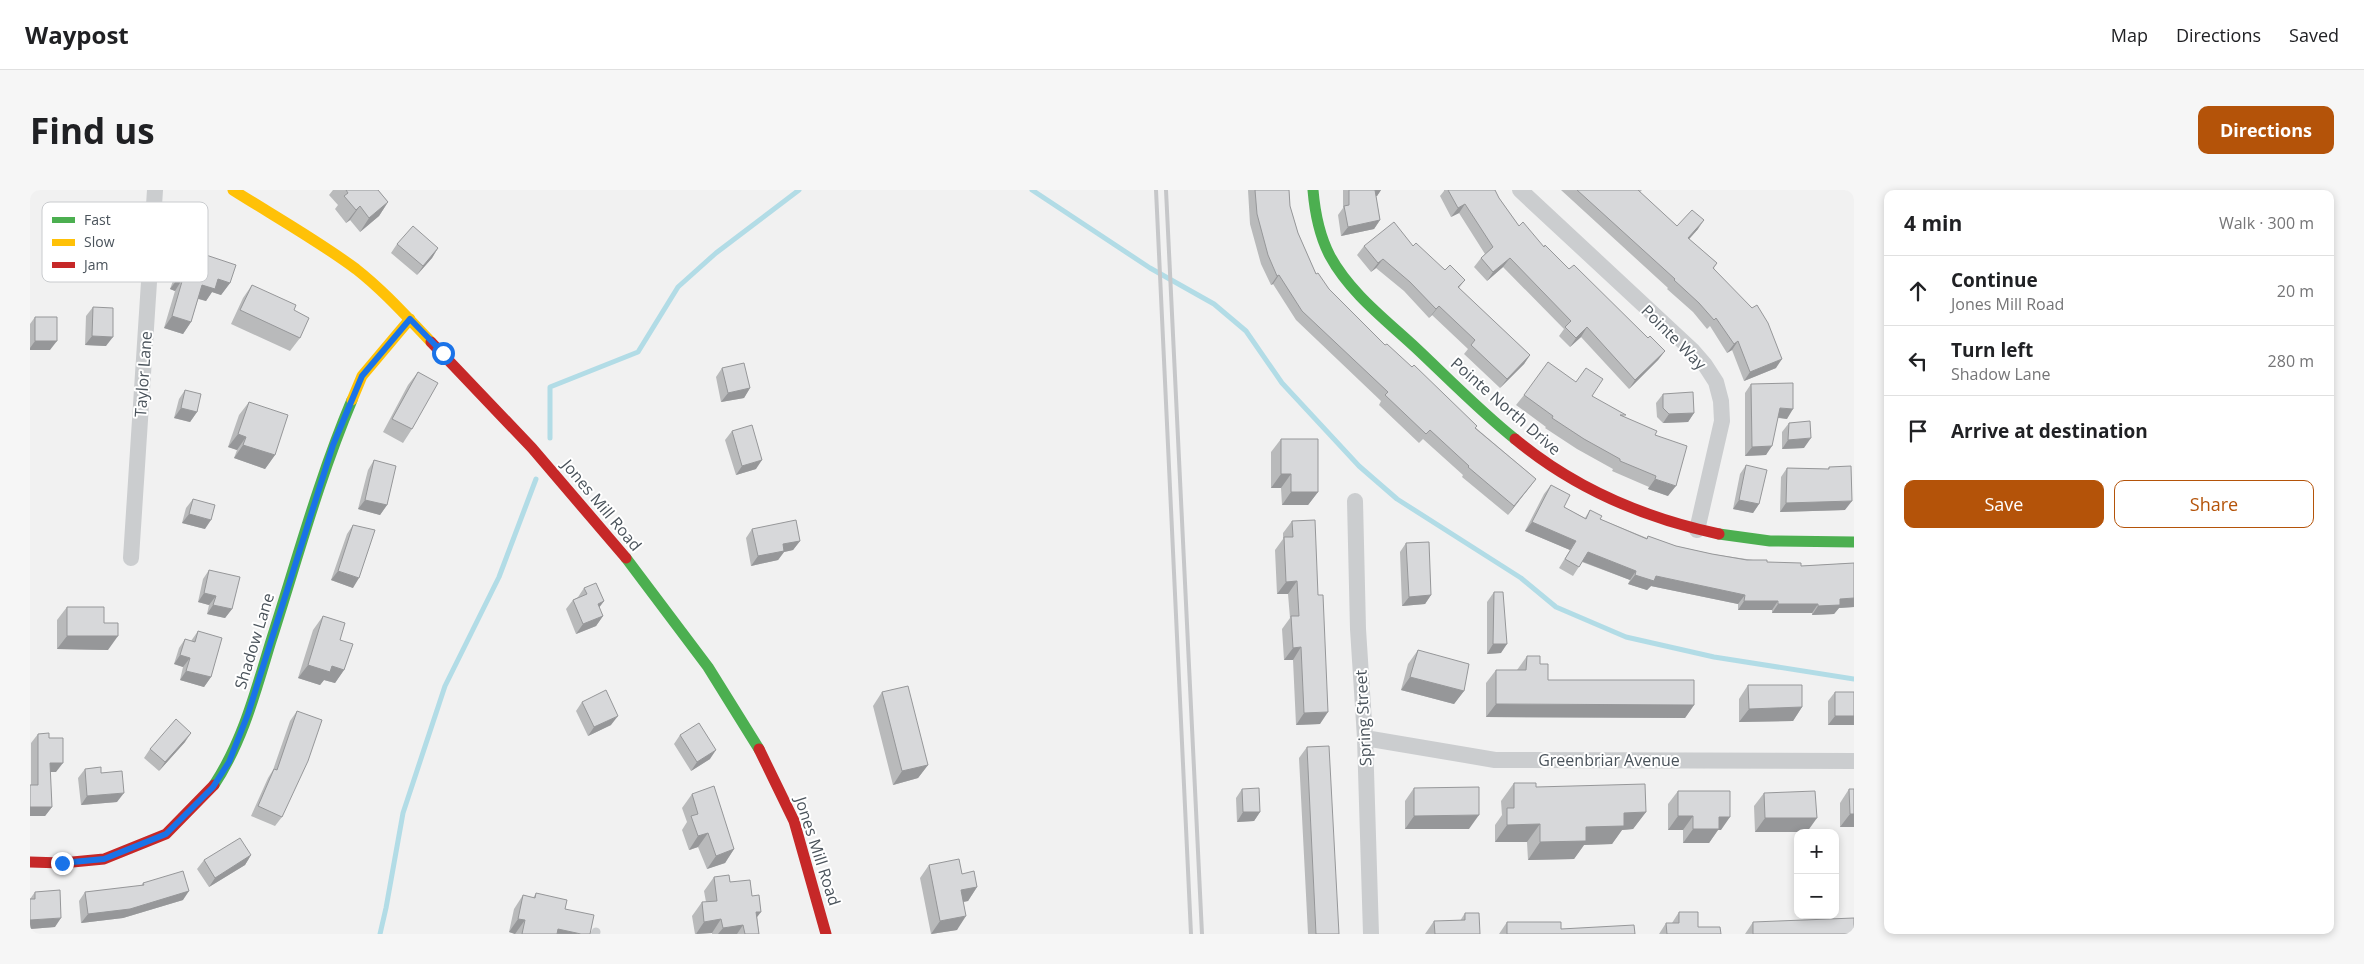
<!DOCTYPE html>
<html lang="en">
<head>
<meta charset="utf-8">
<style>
	:root { --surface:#fff; --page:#f6f6f6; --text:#202124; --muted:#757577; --line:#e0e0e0; --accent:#b45309 }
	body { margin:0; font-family:"Open Sans",sans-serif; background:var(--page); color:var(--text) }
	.controls { position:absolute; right:15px; bottom:15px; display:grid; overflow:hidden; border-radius:10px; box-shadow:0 2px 8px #0003 }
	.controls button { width:45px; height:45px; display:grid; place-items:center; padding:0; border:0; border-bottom:1px solid var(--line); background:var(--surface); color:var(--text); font:25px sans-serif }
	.stop { position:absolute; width:15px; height:15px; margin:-11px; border:4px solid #1a73e8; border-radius:50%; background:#fff }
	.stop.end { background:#1a73e8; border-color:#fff; box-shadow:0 1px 5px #0008 }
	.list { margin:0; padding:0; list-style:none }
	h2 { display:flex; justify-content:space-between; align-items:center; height:65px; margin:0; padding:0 20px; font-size:21px }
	h2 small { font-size:16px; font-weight:400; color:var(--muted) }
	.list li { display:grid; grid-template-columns:32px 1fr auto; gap:15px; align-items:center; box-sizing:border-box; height:70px; padding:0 20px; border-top:1px solid var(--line) }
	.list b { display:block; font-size:19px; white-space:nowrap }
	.list p { margin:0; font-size:16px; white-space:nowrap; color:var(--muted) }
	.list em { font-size:16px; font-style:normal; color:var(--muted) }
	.actions { display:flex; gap:10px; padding:15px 20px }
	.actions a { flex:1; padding:11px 0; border:1px solid var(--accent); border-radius:10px; text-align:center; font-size:18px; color:var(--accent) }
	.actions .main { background:var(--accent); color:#fff }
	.icon { flex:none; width:28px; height:28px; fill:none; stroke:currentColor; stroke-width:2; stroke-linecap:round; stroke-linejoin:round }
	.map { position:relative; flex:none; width:1824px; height:744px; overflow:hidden; border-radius:10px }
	header { display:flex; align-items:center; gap:30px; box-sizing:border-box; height:70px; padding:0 25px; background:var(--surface); border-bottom:1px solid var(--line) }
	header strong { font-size:24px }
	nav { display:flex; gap:28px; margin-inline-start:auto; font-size:18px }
	.intro { display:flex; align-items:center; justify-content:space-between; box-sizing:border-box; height:120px; padding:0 30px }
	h1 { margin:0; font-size:35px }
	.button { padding:12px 22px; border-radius:10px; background:var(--accent); color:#fff; font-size:18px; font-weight:700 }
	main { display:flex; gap:30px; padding:0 30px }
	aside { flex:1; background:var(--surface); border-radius:10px; box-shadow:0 2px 8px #0003 }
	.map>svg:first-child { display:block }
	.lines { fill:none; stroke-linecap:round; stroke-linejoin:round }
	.stream { stroke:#b2dce6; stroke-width:5 }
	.lane { stroke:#cbcdcf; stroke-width:9 }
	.street { stroke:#cbcdcf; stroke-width:16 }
	.fast { stroke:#4caf50; stroke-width:11 }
	.slow { stroke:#ffc107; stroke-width:11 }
	.jam { stroke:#c62828; stroke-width:11 }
	.rail { stroke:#c6c7c9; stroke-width:4 }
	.wall { fill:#b9babb }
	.shaded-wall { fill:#969799 }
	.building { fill:#d7d8da; stroke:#969799 }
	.route { stroke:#1a73e8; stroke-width:6 }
	.labels { text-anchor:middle; stroke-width:4; stroke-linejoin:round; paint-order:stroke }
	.street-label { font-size:16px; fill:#4a535b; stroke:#fff }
	.key { fill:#fff; stroke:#c9cbce; stroke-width:1 }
	.key-label { font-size:14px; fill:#4a535b }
</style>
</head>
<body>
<header>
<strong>Waypost</strong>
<nav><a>Map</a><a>Directions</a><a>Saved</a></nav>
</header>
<div class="intro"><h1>Find us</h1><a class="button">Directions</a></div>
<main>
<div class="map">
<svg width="1824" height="744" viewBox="0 0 1824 744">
	<rect width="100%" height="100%" fill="#f1f1f1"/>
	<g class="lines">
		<path class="stream" d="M1002,0L1120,78L1184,114L1216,141L1252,193L1329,276L1367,309L1491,388L1526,417L1596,447L1684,467L1824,489
			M520,248V197L608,162L648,97L686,63L769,0
			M350,744L356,718L373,623L415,496L469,387L506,289"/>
		<path class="lane" d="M565,744L566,742"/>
		<path class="street" d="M1490,0L1662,160L1675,175L1686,192L1691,211L1692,231L1667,340
			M1325,311L1328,439L1335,548L1341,744
			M101,368L125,0
			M1335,548L1465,570L1824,571"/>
		<path class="fast" d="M1283,0C1285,24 1289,45 1300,66C1320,103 1356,130 1386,158C1419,189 1450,221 1485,249
			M1689,344L1740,351L1824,352
			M596,368L678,477L729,559
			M184,595C213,551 226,500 241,451C267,370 289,288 322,210"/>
		<path class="slow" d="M203,0C244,26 287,50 326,79C354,101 377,127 401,152
			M322,210L332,186L380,129"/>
		<path class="jam" d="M401,152L502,258L596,368
			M1485,249C1544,298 1614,328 1689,344
			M729,559L764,631L796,744
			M0,672L32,673L74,669L136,644L184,595"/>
		<path class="rail" d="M1126,0L1161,744
			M1136,0L1172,744"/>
	</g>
	<path class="wall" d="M303,0H348L358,12L349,26L330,42L320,30L316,33L305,19L308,15L299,5Z
		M1218,0H1259L1260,16L1268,43L1286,84L1299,99L1355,155L1446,238L1506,289L1478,325L1432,287L1433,285L1393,249L1389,253L1349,215L1351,211L1266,130L1243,94L1241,95L1231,74L1220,34Z
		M1313,0H1351L1347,6H1346L1350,30L1344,39L1311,46L1308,25L1313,18Z
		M1414,0H1465L1469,8L1489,36L1514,57L1618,148L1635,161L1628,170L1599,199L1551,147L1540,157L1529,146L1534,139L1473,77L1457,91L1444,77L1451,68L1455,64L1429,23L1421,27L1410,6L1414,1Z
		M1531,0H1612L1610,2L1647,36L1668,39L1659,49L1687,73L1684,78L1746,178L1714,191L1702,160L1697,163L1680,136L1677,139L1663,122L1637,99L1638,98Z
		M367,54L408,58L402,68L387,85L361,63Z
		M1334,56H1383L1415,80L1435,90L1429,98L1500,165L1494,174L1470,198L1434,164L1438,159L1402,125L1399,128L1374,101L1346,78L1341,82L1327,65Z
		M158,59L200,93L191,105L182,102L176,111L168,109L161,132L153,144L134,138L145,101L140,99L150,72Z
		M222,95L264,120L270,148L260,161L201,134L213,108Z
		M63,117L76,156L55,155L56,126Z
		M5,127L20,160H0V134Z
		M692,178L720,198L714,208L691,212L686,187Z
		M388,182L382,239L373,253L353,242L378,195Z
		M1721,194L1757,229L1748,228L1736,265L1715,266V203Z
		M155,200L167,222L160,232L144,228L149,209Z
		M1633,204L1664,223L1658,232L1633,233L1627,227L1626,213Z
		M1494,205L1562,206L1595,227L1625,245L1638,306L1618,299L1619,297L1582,281L1583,279L1547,259L1515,238L1516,237L1486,215Z
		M219,212L245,265L235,279L204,268L207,260L198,257L209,225Z
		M1759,233L1774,258L1752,259V242Z
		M702,241L726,279L706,285L695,250Z
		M1251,249L1288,302L1278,315H1252L1251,298H1241V262Z
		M344,270L357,315L350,325L328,319L338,280Z
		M1716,275L1729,314L1723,323L1703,319L1710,284Z
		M1799,277L1815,320L1750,322L1751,287L1757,278L1798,279Z
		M1521,295L1534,317L1555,328L1560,320L1570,329L1617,348L1618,346L1646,356L1682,364L1737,372L1771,376L1824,373V417L1809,418L1804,424L1782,425V423H1742V420H1708V414L1621,396L1617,400L1598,394L1600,390L1552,372L1543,386L1529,378L1540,360L1495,341L1514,304Z
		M163,309L175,339L152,333L156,318Z
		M1262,331L1290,534L1266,535L1263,470H1254L1252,439L1260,428L1258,404H1247L1245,360L1253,349V343Z
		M323,335V398L301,390L317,344Z
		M722,339L770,351L763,360L754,362L748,370L721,376L716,348Z
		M1376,353L1401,405L1395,414L1372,416L1370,362Z
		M179,380L202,419L195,428L177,424L179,415L168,412L173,389Z
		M554,398L574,411L569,418L573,426L566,436L546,444L536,419L543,410L548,407Z
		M1464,402L1471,463L1457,464V412Z
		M37,417L74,433L78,460L27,459V430Z
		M293,426L310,450L314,480L305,493L294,490L290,495L268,488L283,440Z
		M168,441L181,487L174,497L150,490L153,477L144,474L149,458L155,449L161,451Z
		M1388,460L1434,501L1424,514L1371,500L1378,474Z
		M1497,466L1510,474L1518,490L1664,515L1655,528L1456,527V493L1466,480H1487Z
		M1718,495L1772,517L1763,531L1709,532V509Z
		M852,502L898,575L888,588L863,595L843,516Z
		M1805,502H1824V535H1798V511Z
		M552,512L581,535L558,546L546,521Z
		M267,521L252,627L245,636L221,626L238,588L243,580L260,531Z
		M8,544L19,548L26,582H20L22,617L15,626L1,595V553Z
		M650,545L680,569L661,581L644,554Z
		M155,552L129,581L114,568L120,559Z
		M1277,557L1309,744H1278L1269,568Z
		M55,579L71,583L87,612L51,615L48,588Z
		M1484,593L1506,597L1616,622L1603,639L1592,640L1582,654L1554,655L1544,669L1498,670L1497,652H1465V635L1472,625L1471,611Z
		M1384,598L1439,639H1375V611Z
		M1212,599L1230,622L1224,631L1207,632L1206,608Z
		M1819,599H1824V637H1810V613Z
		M1648,601L1691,640H1688L1679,653H1653V640H1638V614Z
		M1734,603L1777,642H1725L1724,616Z
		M662,604L704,659L695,673L677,679L668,657L659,660L652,640L657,632L652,618Z
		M221,665L215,675L179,697L167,679L174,670Z
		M899,675L932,684L947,697L938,711L933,712L927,740L901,744L890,688Z
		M684,687L700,692L722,706L727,727L729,744H682V743L665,744L662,726L672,712H676L674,701Z
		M113,693L153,710L93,728L51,733L49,711L55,702L111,696Z
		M5,702L25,737L0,739V709Z
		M506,703L535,719L560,744H485L479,742L484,719L493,705L503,708Z
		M1649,722L1668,737L1691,744H1629L1636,733H1642Z
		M1435,723L1450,744H1395L1404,731H1430Z
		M1477,732L1531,739L1605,744H1469Z
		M1723,732L1824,744H1715Z"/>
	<path class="shaded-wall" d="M1342,0H1351L1347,6H1338Z
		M358,12L349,26L330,42L339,28Z
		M1435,14L1429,23L1421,27L1428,18Z
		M330,16L320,30L316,33L326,20Z
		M1350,30L1344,39L1311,46L1318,37Z
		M1674,30L1668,39L1652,57L1658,48Z
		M408,58L402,68L387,85L393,76Z
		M1480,68L1473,77L1457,91L1463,82Z
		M1353,69L1346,78L1341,82L1348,73Z
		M1249,85L1243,94L1241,95L1247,86Z
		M149,87L153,88L145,101L140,99Z
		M188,89L200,93L191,105L182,102L176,111L163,107L172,95Z
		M1409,116L1402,125L1399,128L1406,119Z
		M142,126L161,132L153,144L134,138Z
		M1557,137L1551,147L1540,157L1546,148Z
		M62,146L83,147L76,156L55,155Z
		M5,151H27L20,160H0V158Z
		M1708,151L1702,160L1697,163L1704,154Z
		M1635,161L1628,170L1599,199L1605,190Z
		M1500,165L1494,174L1470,198L1477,189Z
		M1752,169L1746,178L1714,191L1720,182Z
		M720,198L714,208L691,212L698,203Z
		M151,218L167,222L160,232L144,228Z
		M1750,218L1763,219L1757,229L1744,227Z
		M1664,223L1658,232L1633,233L1639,224Z
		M208,244L216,247L207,260L198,257Z
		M1781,248L1774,258L1752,259L1758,250Z
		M213,255L245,265L235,279L204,268Z
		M1742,256L1736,265L1715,266L1722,257Z
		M732,270L726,279L706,285L712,276Z
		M1251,284H1261L1251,298H1241Z
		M1506,289L1478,325L1484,316Z
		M1625,289L1646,296L1638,306L1618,299Z
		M1261,302H1288L1278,315H1252Z
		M335,310L357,315L350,325L328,319Z
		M1709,310L1729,314L1723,323L1703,319Z
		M1822,311L1815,320L1750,322L1756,313Z
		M159,324L181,330L175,339L152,333Z
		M1502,332L1546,351L1540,360L1495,341Z
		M770,351L763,360L754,362L748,370L721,376L728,366L753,354Z
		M1558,362L1606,381L1600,390L1551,371Z
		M308,381L329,388L323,398L301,390Z
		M1605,385L1626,386L1715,405L1708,414L1621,396L1617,400L1598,394Z
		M1267,391L1258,404H1247L1256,392Z
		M174,403L186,406L179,415L168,412Z
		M1401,405L1395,414L1372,416L1379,407Z
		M1824,408V417L1809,418L1804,424L1782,425L1788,416L1810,409Z
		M574,411L567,420L568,414Z
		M1714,411H1748L1742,420H1708Z
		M1748,414H1788L1782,423H1742Z
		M183,415L202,419L195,428L177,424Z
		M573,426L566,436L546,444L553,434Z
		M37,446H88L78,460L27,459Z
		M1463,454H1477L1471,463L1457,464Z
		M1271,457L1263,470H1254L1263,458Z
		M150,465L160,468L153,477L144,474Z
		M278,475L302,476L314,480L305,493L294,490L290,495L268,488Z
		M156,481L181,487L174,497L150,490Z
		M1380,487L1434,501L1424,514L1371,500Z
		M1466,514L1664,515L1655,528L1456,527Z
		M1772,517L1763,531L1709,532L1719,519Z
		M1298,522L1290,534L1266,535L1274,523Z
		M588,526L581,535L558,546L564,537Z
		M1805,526H1824V535H1798Z
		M161,543L155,552L129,581L135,572Z
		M686,560L680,569L661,581L667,572Z
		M20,573H33L26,582H14Z
		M898,575L888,588L863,595L872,581Z
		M94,603L87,612L51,615L57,606Z
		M0,617H22L15,626H0Z
		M1213,622H1230L1224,631L1207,632Z
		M1616,622L1603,639L1592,640L1582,654L1554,655L1544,669L1498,670L1510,652L1556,637L1594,623Z
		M1820,624H1824V637H1810Z
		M1449,625L1439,639H1375L1384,626Z
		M1648,626H1663L1653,640H1638Z
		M1689,627H1700L1691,640H1688L1679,653H1653L1663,639Z
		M1735,628H1787L1777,642H1725Z
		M1510,634L1497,652H1465L1477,635Z
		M678,643L668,657L659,660L668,646Z
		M704,659L695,673L677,679L686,666Z
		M221,665L215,675L179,697L185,688Z
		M947,697L938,711L922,714L931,700Z
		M159,701L153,710L93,728L51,733L58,724Z
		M726,722H731L721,735Z
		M936,726L927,740L901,744L910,731Z
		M31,728L25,737L0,739V730Z
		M488,729L495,730L485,744L479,742Z
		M691,729L682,743L666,744L674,732Z
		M713,735L707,744H688L693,738Z
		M528,739L551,744H525Z"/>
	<path class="building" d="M316,0H348L358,12L339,28L330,16L326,20L314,6L318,3Z
		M1225,0H1259L1260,16L1268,43L1286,84L1288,83L1299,99L1355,155L1357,154L1382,177L1384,175L1447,236L1445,238L1506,289L1484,316L1438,277L1439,276L1400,240L1396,244L1355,205L1358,202L1272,121L1249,85L1247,86L1238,65L1227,24Z
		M1319,0H1345L1350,30L1318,37L1314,16L1319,15Z
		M1418,0H1465L1469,8L1489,36L1493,32L1514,57L1515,55L1539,79L1544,75L1618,148L1620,146L1635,161L1605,190L1557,137L1546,148L1535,137L1541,131L1480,68L1463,82L1451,68L1463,57L1435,14L1428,18Z
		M1547,0H1608L1647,36L1662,20L1674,30L1658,48L1687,73L1683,78L1722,118L1727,115L1738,133L1752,169L1720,182L1708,151L1704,154L1686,128L1684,130L1669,113L1644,90L1645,89Z
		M1364,32L1383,56L1386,53L1415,80L1420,75L1435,90L1428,97L1500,165L1477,189L1441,155L1445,150L1409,116L1406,119L1380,92L1353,69L1348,73L1334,56Z
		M383,36L408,58L393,76L367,54Z
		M158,59L206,75L200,93L188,89L185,99L172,95L161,132L142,126L153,88L149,87Z
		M222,95L266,115L264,120L279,128L270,148L210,120Z
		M63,117L83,118V147L62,146Z
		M5,127H27V151H5Z
		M1518,172L1546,192L1556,178L1573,189L1562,206L1596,225H1590L1627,241L1625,245L1657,256L1646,296L1625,289L1626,286L1590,271V269L1554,249L1522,228L1523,226L1494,205Z
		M714,173L720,198L698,203L692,178Z
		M388,182L408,193L382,239L362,229Z
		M1763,193V219L1750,218L1742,256L1722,257L1721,194Z
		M155,200L171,204L167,222L151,218Z
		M1663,202L1664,223L1639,224L1633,218V204Z
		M219,212L258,225L245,265L213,255L216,247L208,244Z
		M1780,231L1781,248L1758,250L1759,233Z
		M722,235L732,270L712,276L702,241Z
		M1251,249H1288V302H1261V284H1251Z
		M344,270L366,276L357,315L335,310Z
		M1716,275L1737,280L1729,314L1709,310Z
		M1821,276L1822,311L1756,313L1757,278L1799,279V277Z
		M1521,295L1540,305L1534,317L1556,329L1560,320L1572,326L1570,329L1617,349L1618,346L1646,356L1682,364L1717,370H1737V372L1771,373V376L1824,373V408L1810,409V415L1788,416V414H1748V411H1714L1715,405L1626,386L1624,391L1605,385L1606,381L1558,362L1549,377L1535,369L1546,351L1502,332Z
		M163,309L185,315L181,330L159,324Z
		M766,330L770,351L753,354L754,361L728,366L722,339Z
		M1285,330L1288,405H1293L1298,522L1274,523L1271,457L1263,458L1261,426H1269L1267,391L1256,392L1254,347H1263L1262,331Z
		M323,335L345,340L329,388L308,381Z
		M1399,352L1401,405L1379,407L1376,353Z
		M179,380L210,387L202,419L183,415L186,406L174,403Z
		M566,393L574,411L568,414L573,426L553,434L543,410L557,404L554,398Z
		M1464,402H1473L1477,454H1463Z
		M37,417H74V433H88V446H37Z
		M293,426L315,433L310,450L323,454L314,480L302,476L300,482L278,475Z
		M168,441L192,448L181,487L156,481L160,468L150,465L155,449L165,452Z
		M1388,460L1439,474L1434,501L1380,487Z
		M1497,466H1510V474H1518V490H1664V515L1466,514V480H1496Z
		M1718,495H1772V517L1719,519Z
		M878,496L898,575L872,581L852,502Z
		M576,500L588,526L564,537L552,512Z
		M1805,502H1824V526H1805Z
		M267,521L292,530L278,571L252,627L228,616L244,579L247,580Z
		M146,529L161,543L135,572L120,559Z
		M669,533L686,560L667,572L650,545Z
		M19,543V548H33V573H20L22,617H0V595H8V544Z
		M1299,556L1309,744H1286L1277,557Z
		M71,577V583L92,581L94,603L57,606L55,579Z
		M1484,593H1506V597L1615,594L1616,622L1594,623V636L1556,637V651L1510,652V634L1477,635V618H1484Z
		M684,596L704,659L686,666L678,643L668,646L661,626L668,624L662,604Z
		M1449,597V625L1384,626V598Z
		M1229,598L1230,622H1213L1212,599Z
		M1819,599H1824V624H1820Z
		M1648,601H1700V627H1689V639H1663V626H1648Z
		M1785,601L1787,628H1735L1734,603Z
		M210,648L221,665L185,688L174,670Z
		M929,669L932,684L944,681L947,697L931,700L936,726L910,731L899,675Z
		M153,681L159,701L100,719L58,724L55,702L114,695L113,693Z
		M699,685L700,692L720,690L722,706L729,705L731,722H726L729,744H715L713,735L693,738L691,729L674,732L672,712L687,711L684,687Z
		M30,700L31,728L0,730V709H5V702Z
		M506,703L537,710L535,719L564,725L560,744H551L528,739L527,744H492L495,730L488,729L493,705L505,708Z
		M1649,722H1668V737H1690L1691,744H1637L1636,733H1649Z
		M1435,723H1449L1450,744H1405L1404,731L1435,730Z
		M1824,728V744H1723V732Z
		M1477,732H1531V739L1604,735L1605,744H1477Z"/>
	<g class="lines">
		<path class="route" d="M32,673L74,669L136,644L183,597L199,572L218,524L303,255L332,186L380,129L413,163"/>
	</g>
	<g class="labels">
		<g class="street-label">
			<text transform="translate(1644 147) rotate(45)" y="6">Pointe Way</text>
			<text transform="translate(113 184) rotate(-86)" y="6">Taylor Lane</text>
			<text transform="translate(1476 216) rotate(41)" y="6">Pointe North Drive</text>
			<text transform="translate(572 315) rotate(50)" y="6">Jones Mill Road</text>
			<text transform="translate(224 451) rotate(-73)" y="6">Shadow Lane</text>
			<text transform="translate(1333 528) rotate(-93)" y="6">Spring Street</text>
			<text x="1579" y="576">Greenbriar Avenue</text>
			<text transform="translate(788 661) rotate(72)" y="6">Jones Mill Road</text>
		</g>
	</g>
	<rect x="12" y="12" width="166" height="80" rx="8" class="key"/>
	<rect x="22" y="27" width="23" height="6" fill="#4caf50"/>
	<rect x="22" y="49" width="23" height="7" fill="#ffc107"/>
	<rect x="22" y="72" width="23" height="6" fill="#c62828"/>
	<g class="key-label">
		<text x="54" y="35">Fast</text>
		<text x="54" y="57">Slow</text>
		<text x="54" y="80">Jam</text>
	</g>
</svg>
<div class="controls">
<button>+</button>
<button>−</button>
</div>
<div class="stop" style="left:413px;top:163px"></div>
<div class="stop end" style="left:32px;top:673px"></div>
</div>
<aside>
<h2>4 min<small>Walk · 300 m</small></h2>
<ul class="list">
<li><svg class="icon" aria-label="ahead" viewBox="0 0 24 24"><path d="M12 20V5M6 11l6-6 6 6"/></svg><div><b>Continue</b><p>Jones Mill Road</p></div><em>20 m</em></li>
<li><svg class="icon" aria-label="left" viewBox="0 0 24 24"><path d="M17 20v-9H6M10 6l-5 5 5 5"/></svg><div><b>Turn left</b><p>Shadow Lane</p></div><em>280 m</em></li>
<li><svg class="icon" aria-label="arrive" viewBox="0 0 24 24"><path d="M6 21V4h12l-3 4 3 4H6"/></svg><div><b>Arrive at destination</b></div></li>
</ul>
<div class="actions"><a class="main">Save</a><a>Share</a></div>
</aside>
</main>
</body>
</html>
